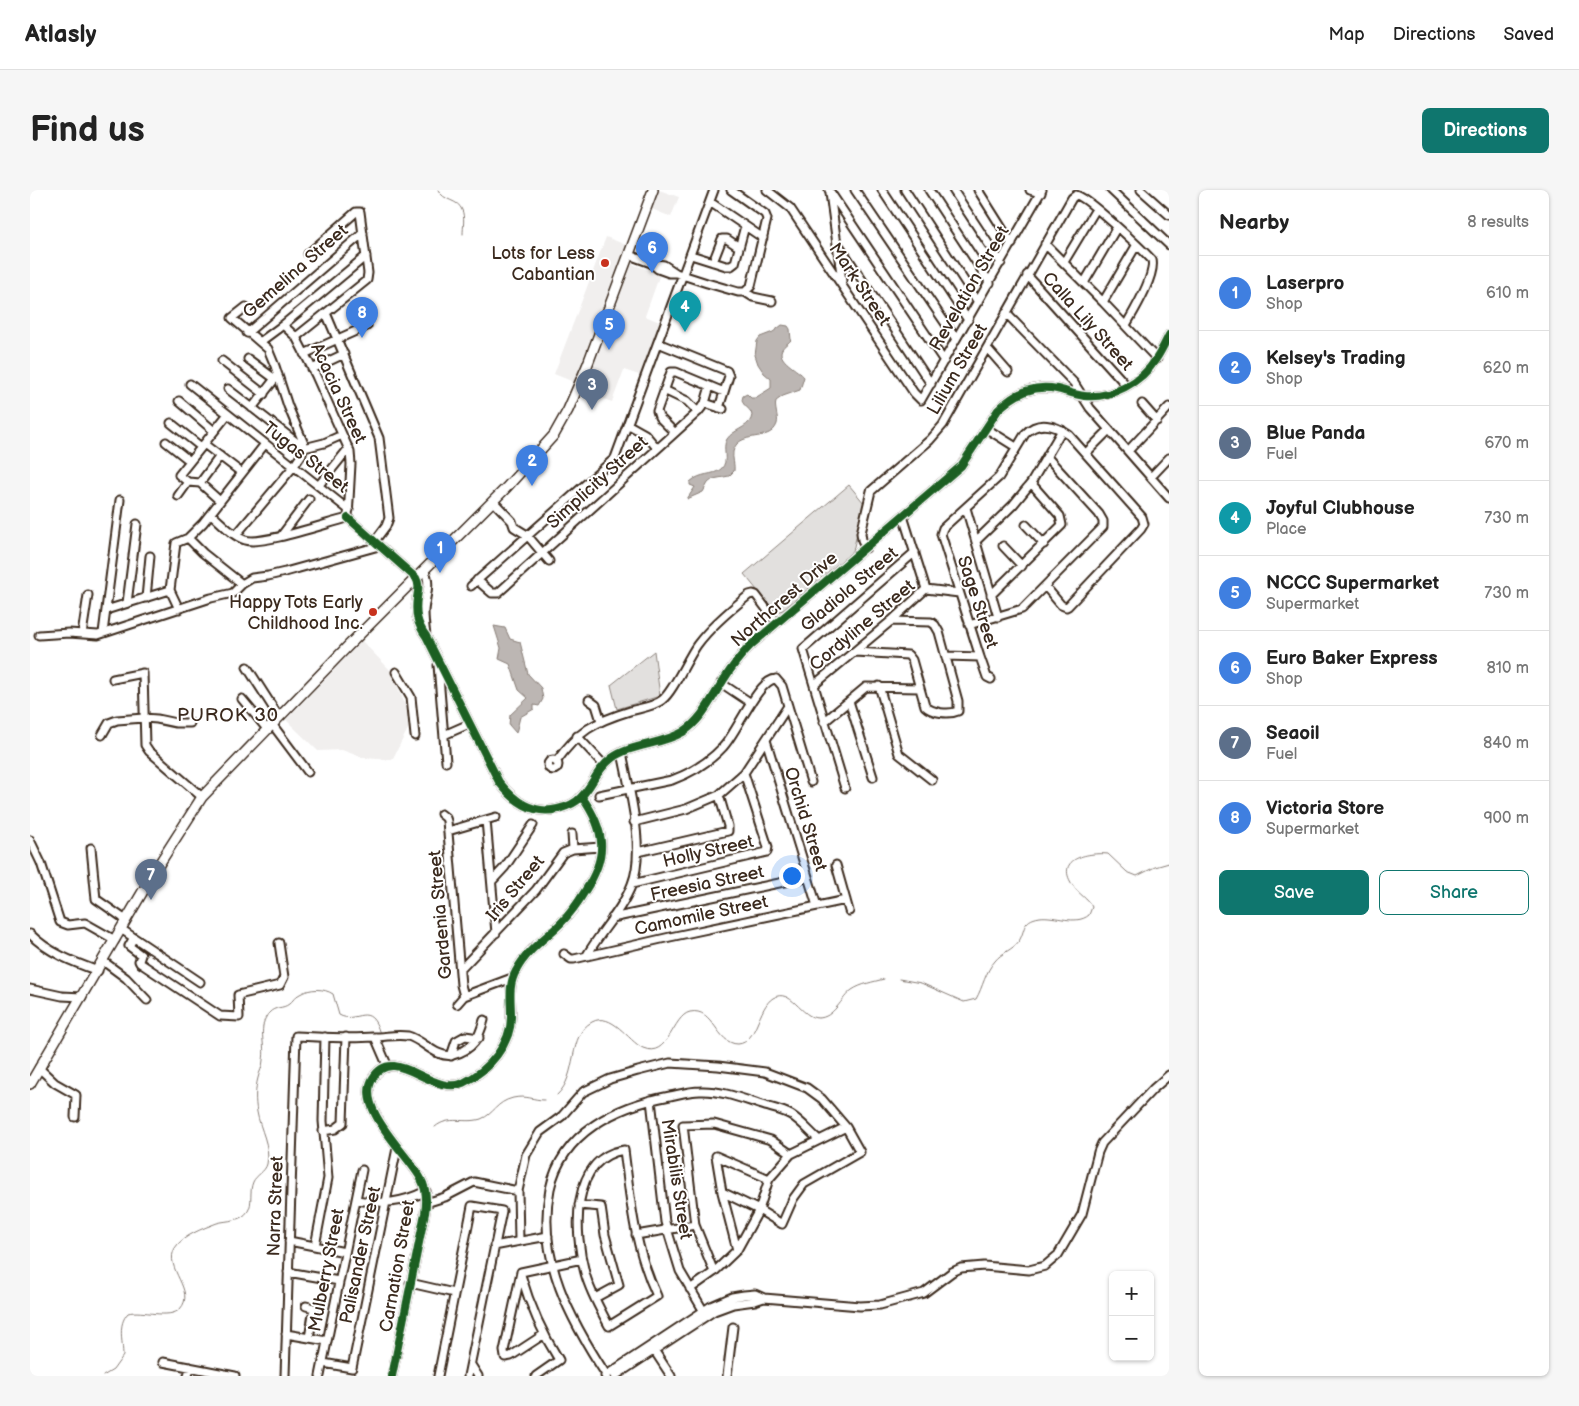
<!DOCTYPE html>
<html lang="en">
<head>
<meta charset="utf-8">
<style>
	:root { --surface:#fff; --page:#f6f6f6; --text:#222; --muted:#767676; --line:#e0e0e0; --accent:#0f766e }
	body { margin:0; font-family:"Balsamiq Sans",sans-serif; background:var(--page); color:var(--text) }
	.controls { position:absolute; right:15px; bottom:15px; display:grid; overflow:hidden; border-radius:8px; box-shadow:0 1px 4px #0004 }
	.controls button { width:45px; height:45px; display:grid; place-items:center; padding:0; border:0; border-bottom:1px solid var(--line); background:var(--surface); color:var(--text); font:25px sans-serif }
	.you { position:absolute; left:761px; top:685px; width:18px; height:18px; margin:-12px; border:4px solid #fff; border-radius:50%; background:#1a73e8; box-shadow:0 0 0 8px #1a73e833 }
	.badge { display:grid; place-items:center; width:32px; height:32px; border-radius:50%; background:var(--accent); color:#fff; font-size:16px; font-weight:700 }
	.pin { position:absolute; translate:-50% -41px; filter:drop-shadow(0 1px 2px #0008) }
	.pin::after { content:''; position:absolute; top:26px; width:18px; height:15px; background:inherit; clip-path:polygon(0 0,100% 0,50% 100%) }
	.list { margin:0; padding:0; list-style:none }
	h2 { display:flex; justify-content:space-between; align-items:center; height:65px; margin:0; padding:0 20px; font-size:21px }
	h2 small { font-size:16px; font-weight:400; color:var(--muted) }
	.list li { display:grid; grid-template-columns:32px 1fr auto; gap:15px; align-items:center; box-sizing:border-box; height:75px; padding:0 20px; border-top:1px solid var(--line) }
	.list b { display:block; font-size:19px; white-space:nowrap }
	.list p { margin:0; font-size:16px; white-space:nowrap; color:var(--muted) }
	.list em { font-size:16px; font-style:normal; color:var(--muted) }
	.actions { display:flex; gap:10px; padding:15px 20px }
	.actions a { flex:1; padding:11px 0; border:1px solid var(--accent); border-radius:8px; text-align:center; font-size:18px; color:var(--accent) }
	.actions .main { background:var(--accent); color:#fff }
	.map { position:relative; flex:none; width:1139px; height:1186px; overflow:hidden; border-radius:8px }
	header { display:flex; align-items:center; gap:30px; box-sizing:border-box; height:70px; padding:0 25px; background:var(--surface); border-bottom:1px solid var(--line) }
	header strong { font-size:24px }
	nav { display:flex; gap:28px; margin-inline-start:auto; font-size:18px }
	.intro { display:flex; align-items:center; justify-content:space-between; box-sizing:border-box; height:120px; padding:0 30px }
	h1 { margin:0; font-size:35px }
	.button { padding:12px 22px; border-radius:8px; background:var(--accent); color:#fff; font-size:18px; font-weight:700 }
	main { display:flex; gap:30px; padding:0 30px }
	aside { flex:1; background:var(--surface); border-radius:8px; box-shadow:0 1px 4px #0004 }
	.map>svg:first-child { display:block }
	.built { fill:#f1efee }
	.green { fill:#e2e0de; stroke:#8e857e }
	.water { fill:#bcb6b3; stroke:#887e77 }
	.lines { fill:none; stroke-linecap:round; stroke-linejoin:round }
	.stream { stroke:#887e77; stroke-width:1 }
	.minor-casing { stroke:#3b2a1e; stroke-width:11 }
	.major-casing { stroke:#3b2a1e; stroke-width:12 }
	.minor { stroke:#fff; stroke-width:7 }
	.major { stroke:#fff; stroke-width:9 }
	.cycleway-casing { stroke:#fff; stroke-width:11 }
	.cycleway { stroke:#1b5e20; stroke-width:8 }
	.poi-dot { fill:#c8321e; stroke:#fff; stroke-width:2 }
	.labels { text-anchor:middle; stroke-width:4; stroke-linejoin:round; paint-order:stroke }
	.poi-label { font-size:18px; fill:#3b2a1e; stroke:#fff; text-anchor:end }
	.street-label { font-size:18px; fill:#3b2a1e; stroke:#fff }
	.neighbourhood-label { font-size:19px; letter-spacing:1px; fill:#3b2a1e; stroke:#fff }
</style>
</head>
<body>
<header>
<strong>Atlasly</strong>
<nav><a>Map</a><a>Directions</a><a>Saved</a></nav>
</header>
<div class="intro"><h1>Find us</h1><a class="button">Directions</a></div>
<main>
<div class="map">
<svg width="1139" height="1186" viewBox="0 0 1139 1186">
	<rect width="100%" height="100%" fill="#fff"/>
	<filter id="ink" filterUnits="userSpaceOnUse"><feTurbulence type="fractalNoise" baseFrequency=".02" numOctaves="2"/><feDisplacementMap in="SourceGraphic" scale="10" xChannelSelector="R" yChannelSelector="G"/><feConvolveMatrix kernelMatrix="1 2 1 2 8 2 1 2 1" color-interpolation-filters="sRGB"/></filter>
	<g filter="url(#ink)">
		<path class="built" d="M629,0L649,7L641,27L622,19Z
			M576,47L596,55L544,192L524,184Z
			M602,74L630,84L615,126L632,133L612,186L594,180L582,212L554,202Z
			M332,451L361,481L382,531L362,570L334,568L312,560L288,561L256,530Z"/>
		<path class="green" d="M819,295L834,313L823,361L753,420L747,422L744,421L714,384Z
			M624,461L630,506L587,519L581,495Z"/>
		<path class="water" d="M752,135L758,136L760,139L761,150C759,153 754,155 752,159C746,170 769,180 774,187L770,200L753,206L746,211C744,219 749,227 747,234C740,254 708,239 703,262C702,268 705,275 704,281L699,286L683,289L678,293L673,302L657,309L665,297L660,295V292C671,282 683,286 691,279C700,271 691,258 697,249C703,240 717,238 721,229C726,218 708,217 713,206L717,204L721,208H725L741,198V189L734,183L728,174L725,165L727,151L730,147L743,142Z
			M464,436L475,438L480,449L490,452L498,484L511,498L513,509L509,516L504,515V519L490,527L486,543L479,535L480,525L498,508L489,500L480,474L469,469L471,458Z"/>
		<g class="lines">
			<path class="stream" d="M408,0C414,12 428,9 432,20C435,27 433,37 433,44
				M869,789L891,793L934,812L946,809C953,797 955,782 965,771C971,763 984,759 989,751C996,740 991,730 1010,727C1025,725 1046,736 1059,725L1062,717C1058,709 1049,704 1044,697C1023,669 1057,662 1078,664L1097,682L1107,686L1125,677L1139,673
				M527,905C549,885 537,845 562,832C582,821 598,851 613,858C639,869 642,826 660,822C684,817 686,854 708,854C727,853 728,817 743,808C761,797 771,828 788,828C804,828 811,808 822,800C831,794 843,792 854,789
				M405,937C419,925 435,934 451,929C464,924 466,912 483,908C497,905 503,910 514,910
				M73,1186L83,1180L93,1166C93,1151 87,1135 98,1123C112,1119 139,1130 150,1119C167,1101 133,1078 145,1058C152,1046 174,1038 187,1033C197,1030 211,1032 218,1021C223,1013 219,1001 223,992C226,985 235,982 237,974C241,956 230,940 227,922C225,911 225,899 228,888C229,882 233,877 233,870C236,855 227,836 239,823C245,816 253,819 259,814C263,811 265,806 270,804C280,798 294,798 303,804L309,825C326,835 340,809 350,844"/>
			<defs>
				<path id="minor" d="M701,0L735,24L737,29L721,96L715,102
					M737,0L760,18L884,203L891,210L1012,0
					M799,0L914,171
					M825,0L926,149
					M852,0L938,130
					M875,0L948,112
					M899,0L960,93
					M923,0L971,73
					M948,0L982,54
					M1000,0L1011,3
					M1081,0L1139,55
					M1111,0L1139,25
					M800,3L812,91
					M680,12L733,48
					M807,52L901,194
					M1015,54L1073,112L1127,169
					M599,65L621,73L634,75L646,83
					M661,65L696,76H701L705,73L715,36
					M683,72L692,49H697L709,57
					M1034,72L1066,19
					M621,73L628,79L639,83H646L677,93L708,102H715L723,107L742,111
					M997,85L1097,196
					M1054,93L1087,37
					M1073,112L1106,56
					M296,123L349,248L359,328L356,336L344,352
					M976,123L1044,193L1060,218L1139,308
					M253,135L266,147L286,186L320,262L321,274L318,328
					M217,143L333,43
					M266,147L337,90L338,83L330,22H326L278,64
					M230,152L253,135L336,66
					M628,153L697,181L699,186L689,218
					M957,158L978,182
					M274,164L337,136
					M218,169L245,189
					M192,171L234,204
					M282,179L314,164
					M160,194L319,320
					M198,199L274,258L294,253L312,245
					M634,200L657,211L668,222
					M149,211L184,241
					M675,213L693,219
					M1112,214L1127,231
					M222,218L248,185
					M141,233L171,257
					M599,235L615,244L627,258
					M957,239L986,257
					M644,242L629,227L627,221L641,182H646L694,202
					M136,252L160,271
					M174,254L212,283
					M1098,261L1139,217
					M1056,263L1079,240
					M1121,287L1139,268
					M170,293L190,266
					M289,295L319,258
					M148,306L158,292
					M190,311L170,293L158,292L149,285L198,224
					M463,311L482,331L484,337L497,345L519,371
					M936,318L968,427
					M181,324C191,332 202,346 215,350C231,356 297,333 318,328
					M873,326L896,399
					M318,328L386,388C390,395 388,401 387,408C385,423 387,434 396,446L469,592C484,611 502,625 528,619C536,617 545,614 551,607C564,594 565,581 582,568C601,554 631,555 653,542C672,530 681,509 693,491C701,478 710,466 721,455L931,276L968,220C984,204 1004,194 1027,199C1036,201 1045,205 1054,206C1081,209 1112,192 1126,169C1131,162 1135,153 1139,145
					M996,335L1014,354
					M206,345L264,276L272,264L274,254L258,216L245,176L238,159L202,128L216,117
					M251,346L279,309
					M158,348L173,363L212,394
					M946,351L983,315L1001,293L1032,240
					M973,356L992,376
					M836,358L832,350L831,343L841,301L900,250L913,235L1042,8L1046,5C1056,6 1112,59 1122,70C1126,85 1104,121 1096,135
					M394,380C402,393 395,407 394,421C394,429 395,438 396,446
					M447,390L462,403H468L668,222L675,213L680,196
					M441,396L585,268L684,0
					M896,399L929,403
					M961,405L1032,335L1030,326L1001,293
					M116,408L120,366
					M97,413L107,334
					M149,419L140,400L146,353L158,348L173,333L235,254
					M76,420L140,400
					M939,435L992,419L1073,337V331L1069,324L1017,267
					M73,443L90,310
					M52,444L58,405
					M9,445L39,443L68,445L181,408L203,403L212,394L222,388L238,386L255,382L349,356
					M825,462L878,465L882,470L895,516C902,523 919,525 928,521V511L909,442L905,435L901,432L861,431
					M916,466L950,467
					M408,475L416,572
					M217,477L249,527
					M366,482L381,507L385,546
					M83,489L113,483L115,555L119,561L172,607
					M746,489L752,496L781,592
					M961,489L957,487L950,467L911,344L913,338L969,287L995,244C1008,230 1025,235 1039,245L1112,327L1114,334L1111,339L1038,416L1036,417L1031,415L1015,396
					M691,493L721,513
					M784,495L861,431L896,399
					M849,496L869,564L902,590
					M212,509L237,539
					M559,510L566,515L571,531
					M819,511L843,587
					M794,532L836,497L890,498
					M242,534L278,582
					M72,545L79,533L87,530L114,528L127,529L146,533H160
					M414,545L439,534
					M547,546L574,575
					M736,550L787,716
					M518 575a5 5 0 1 1 10 0a5 5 0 1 1-10 0Z
					M526,572C548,541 564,532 600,521C610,518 623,517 632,510C643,502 657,469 667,455C681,436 700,420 719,405L723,404L726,405L747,433
					M815,598L773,459L885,362
					M569,605L642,590C661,583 679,572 693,557C707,543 728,489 746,489
					M411,624L416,628L417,631L431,795L434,806
					M456,630L466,743
					M604,632L656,619L689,605L714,583L758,516
					M418,641L466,627
					M542,644L543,659
					M0,650L11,673L30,732L38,735L55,733L85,750
					M61,658L66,709L96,730
					M608,662L698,641V636L689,605
					M806,675L819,721
					M462,691L475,677L503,635
					M602,694L737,662L738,657L714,583
					M582,728L778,687
					M91,739L170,792
					M0,744C19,763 43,772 68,781
					M103,749L99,756L111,765L109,771L110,773L190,826L209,827L208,805L250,795L254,787L249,753
					M534,764L541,769H544L640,747L816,710
					M557,765C571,741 592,720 602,694C616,659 599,600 592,562
					M73,771L96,788L117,810
					M430,780L506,700L533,663L543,659L571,657
					M0,799L32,806L52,807
					M427,814L434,806L482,788
					M345,847L358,877
					M421,866L426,851L435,846L449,848
					M9,878L25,893L46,905L45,927
					M621,910L635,1032L650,1081L676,1125
					M293,941L305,939L313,933L316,847
					M594,960C601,1013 604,1057 627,1106L579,1136C570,1119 560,1102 555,1083C544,1043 540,968 594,960Z
					M686,966L692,1002L707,1060
					M686,966L739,989
					M326,1010C354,1014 370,1014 396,1001
					M396,1013L415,1007L444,992L488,1001
					M549,1015L571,1017L575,1045L589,1095L565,1108
					M606,1045L665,1035
					M259,1051L315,1062
					M489,1051L488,1001L496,965L510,942L532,926L553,902L580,889L608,881L640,873L688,876L735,882L777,898L792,909L816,937L830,962L774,994L763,1009L752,1034L729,1020L692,1002
					M285,1056L298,988L293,931L295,847
					M464,1056L518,1046
					M258,1082L309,1091
					M491,1082L474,1161L475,1167L481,1166L513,1145
					M491,1082L552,1069
					M684,1082L665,1035L653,935L684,934L741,950L761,964
					M491,1085C500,1116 512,1143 529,1170L506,1186
					M380,1093L424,1103
					M660,1099L684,1082L707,1060L729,1020L739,989L761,964L816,937
					M276,1116L284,1118L279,1148
					M256,1144L297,1151
					M622,1157L641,1186
					M133,1172L205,1186
					M293,1173L322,1178L367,958
					M441,1175L448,1186
					M158,1186L160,1177
					M255,1186L266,846C292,847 318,849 343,847C356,847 366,844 378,846C393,850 407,869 423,865C444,859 449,848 454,830
					M290,1186L332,980
					M362,1186L395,1023C397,1011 397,1000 391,989C379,965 324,918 343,888C364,853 403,907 433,893C458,881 482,854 481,825C481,810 478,795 486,781C496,761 515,749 530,734C540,724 548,713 555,701C578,666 576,641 552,607
					M408,1186L442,1016L472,1021L438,1186
					M575,1186L681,1116L702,1107L714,1105L725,1104L734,1108L830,1116L850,1115L894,1103L922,1082L931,1078L954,1076L999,1080L1015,1076L1028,1065L1052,1024L1068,962L1072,953L1123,899L1139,885
					M577,1186C541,1131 506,1068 520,999C532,942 587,916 640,906C650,904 660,901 670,901C691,900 713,909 732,915C741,918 753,920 761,925C771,931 780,942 789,950
					M585,1186L684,1121L703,1114L725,1111L734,1108
					M697,1186L703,1137"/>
				<path id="major" d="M0,894L126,679L172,607L319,455L476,298L524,245L538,220L557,176L623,0"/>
			</defs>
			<use href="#minor" class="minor-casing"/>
			<use href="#major" class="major-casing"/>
			<use href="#minor" class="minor"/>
			<use href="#major" class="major"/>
			<defs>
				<path id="cycleway" d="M318,328L386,388C390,395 388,401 387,408C385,423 387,434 396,446L469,592C484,611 502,625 528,619C536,617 545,614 551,607C564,594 565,581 582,568C601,554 631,555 653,542C672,530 681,509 693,491C701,478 710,466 721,455L931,276L968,220C984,204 1004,194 1027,199C1036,201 1045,205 1054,206C1081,209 1112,192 1126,169C1131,162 1135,153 1139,145
					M362,1186L395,1023C397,1011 397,1000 391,989C379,965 324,918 343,888C364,853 403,907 433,893C458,881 482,854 481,825C481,810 478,795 486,781C496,761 515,749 530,734C540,724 548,713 555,701C578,666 576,641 552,607"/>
			</defs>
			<use href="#cycleway" class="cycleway-casing"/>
			<use href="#cycleway" class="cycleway"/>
		</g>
	</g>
	<g class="poi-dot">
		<circle cx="575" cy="73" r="5"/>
		<circle cx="343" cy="422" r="5"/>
	</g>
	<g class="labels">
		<g class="poi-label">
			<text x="565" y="69">Lots for Less<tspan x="565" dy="21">Cabantian</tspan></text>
			<text x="333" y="418">Happy Tots Early<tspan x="333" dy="21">Childhood Inc.</tspan></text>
		</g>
		<g class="street-label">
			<text transform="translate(265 81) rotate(-41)" y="6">Gemelina Street</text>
			<text transform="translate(830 94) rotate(56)" y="6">Mark Street</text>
			<text transform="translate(939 98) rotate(-60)" y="6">Revelation Street</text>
			<text transform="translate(1058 131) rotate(48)" y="6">Calla Lily Street</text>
			<text transform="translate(927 179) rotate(-60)" y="6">Lilium Street</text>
			<text transform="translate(309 203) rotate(65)" y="6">Acacia Street</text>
			<text transform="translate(276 267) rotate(38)" y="6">Tugas Street</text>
			<text transform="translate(567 292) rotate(-42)" y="6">Simplicity Street</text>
			<text transform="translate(819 399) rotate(-40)" y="6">Gladiola Street</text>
			<text transform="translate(754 409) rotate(-41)" y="6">Northcrest Drive</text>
			<text transform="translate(948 412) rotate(72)" y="6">Sage Street</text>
			<text transform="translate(832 435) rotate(-40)" y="6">Cordyline Street</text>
			<text transform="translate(776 629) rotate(73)" y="6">Orchid Street</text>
			<text transform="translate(678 661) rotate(-13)" y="6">Holly Street</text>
			<text transform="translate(677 693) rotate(-12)" y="6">Freesia Street</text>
			<text transform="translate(485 698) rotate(-50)" y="6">Iris Street</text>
			<text transform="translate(410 725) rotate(-95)" y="6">Gardenia Street</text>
			<text transform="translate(671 725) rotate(-12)" y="6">Camomile Street</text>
			<text transform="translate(647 989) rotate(81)" y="6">Mirabilis Street</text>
			<text transform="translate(245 1016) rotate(-88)" y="6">Narra Street</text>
			<text transform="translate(330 1065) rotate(-78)" y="6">Palisander Street</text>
			<text transform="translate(367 1076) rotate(-80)" y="6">Carnation Street</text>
			<text transform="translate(296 1080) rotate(-79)" y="6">Mulberry Street</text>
		</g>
		<g class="neighbourhood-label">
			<text x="198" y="531">PUROK 30</text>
		</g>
	</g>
</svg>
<div class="controls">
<button>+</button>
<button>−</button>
</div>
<div class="you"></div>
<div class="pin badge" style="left:410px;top:383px;background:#3f7fe0">1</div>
<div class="pin badge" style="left:502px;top:296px;background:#3f7fe0">2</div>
<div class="pin badge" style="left:562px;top:220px;background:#5c6f8a">3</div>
<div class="pin badge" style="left:655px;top:142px;background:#0f9aa8">4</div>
<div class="pin badge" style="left:579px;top:160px;background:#3f7fe0">5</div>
<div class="pin badge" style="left:622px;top:83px;background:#3f7fe0">6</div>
<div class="pin badge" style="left:121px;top:710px;background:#5c6f8a">7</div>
<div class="pin badge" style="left:332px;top:148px;background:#3f7fe0">8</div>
</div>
<aside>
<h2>Nearby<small>8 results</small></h2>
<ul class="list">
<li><span class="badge" style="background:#3f7fe0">1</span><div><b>Laserpro</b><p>Shop</p></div><em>610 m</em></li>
<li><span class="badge" style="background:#3f7fe0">2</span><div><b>Kelsey's Trading</b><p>Shop</p></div><em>620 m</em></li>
<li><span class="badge" style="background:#5c6f8a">3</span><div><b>Blue Panda</b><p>Fuel</p></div><em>670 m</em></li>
<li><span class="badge" style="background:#0f9aa8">4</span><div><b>Joyful Clubhouse</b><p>Place</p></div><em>730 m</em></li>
<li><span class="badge" style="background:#3f7fe0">5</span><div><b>NCCC Supermarket</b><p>Supermarket</p></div><em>730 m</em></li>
<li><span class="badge" style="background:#3f7fe0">6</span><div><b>Euro Baker Express</b><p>Shop</p></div><em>810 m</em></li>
<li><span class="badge" style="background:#5c6f8a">7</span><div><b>Seaoil</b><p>Fuel</p></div><em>840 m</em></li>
<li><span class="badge" style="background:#3f7fe0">8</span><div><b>Victoria Store</b><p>Supermarket</p></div><em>900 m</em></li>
</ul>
<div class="actions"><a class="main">Save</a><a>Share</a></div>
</aside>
</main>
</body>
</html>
